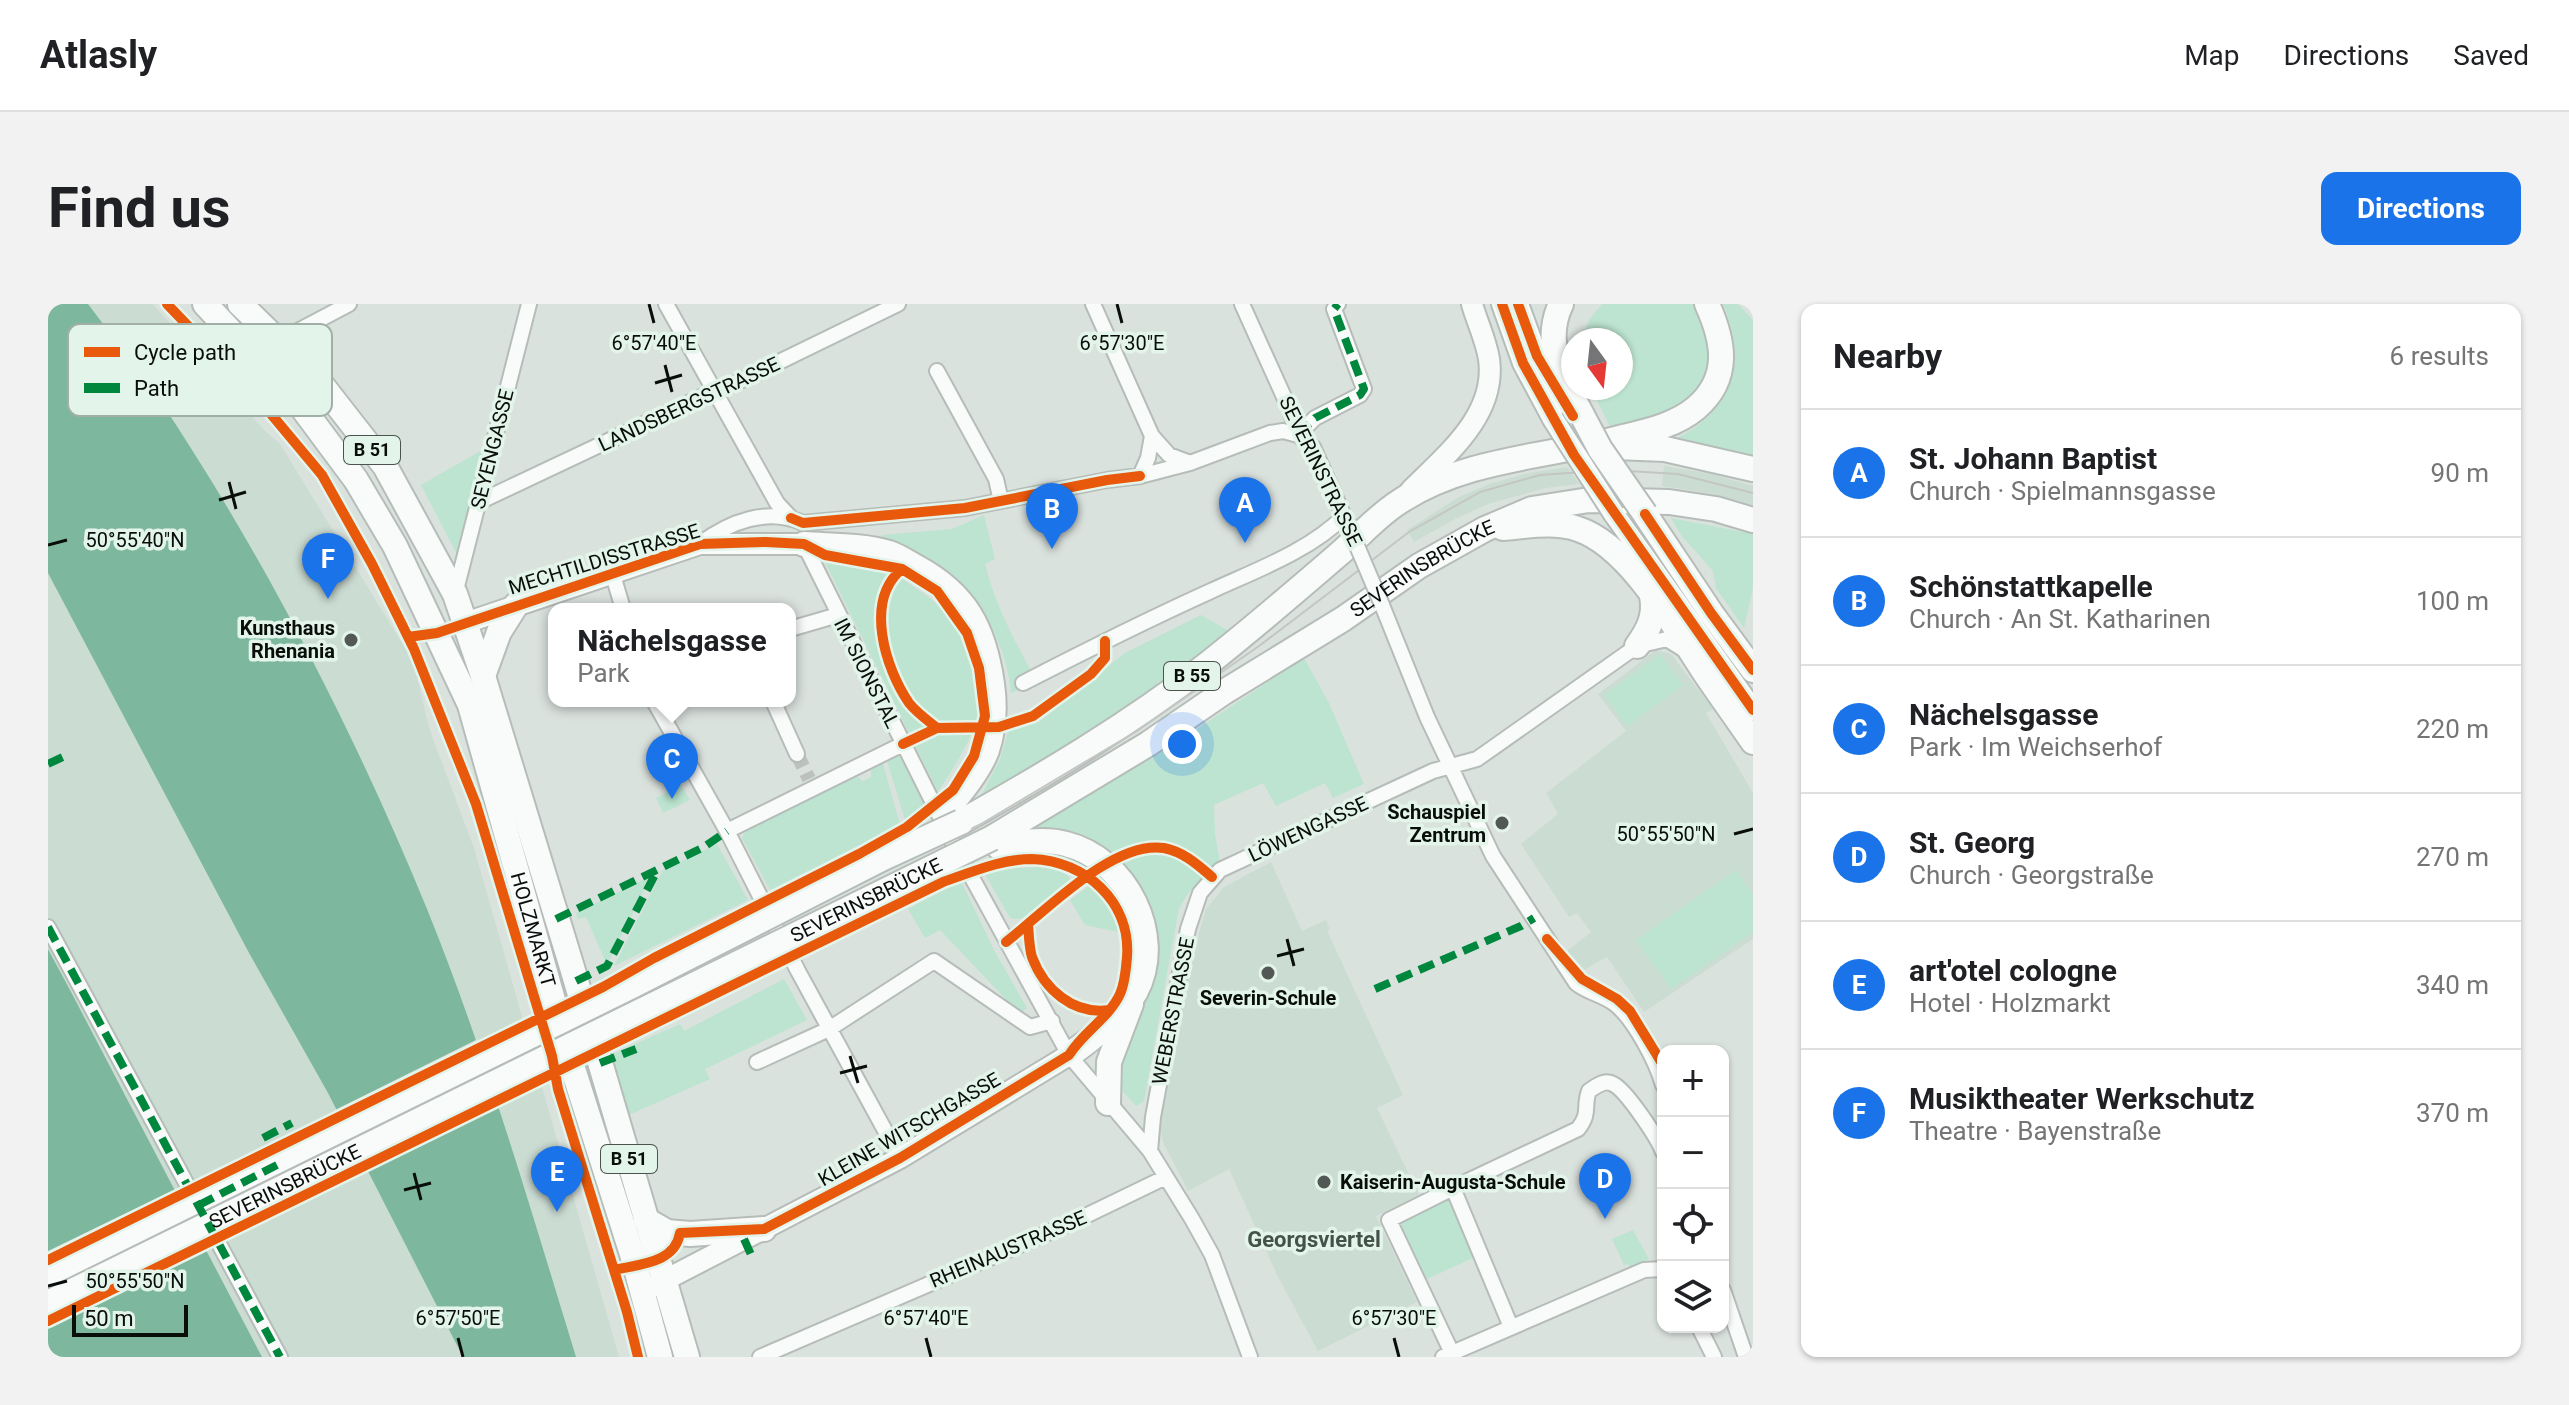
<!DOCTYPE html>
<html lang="en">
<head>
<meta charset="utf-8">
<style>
	:root { --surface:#fff; --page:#f2f2f2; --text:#202124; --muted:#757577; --line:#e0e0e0; --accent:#1a73e8 }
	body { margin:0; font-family:Roboto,sans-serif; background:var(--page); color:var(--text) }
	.controls { position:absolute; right:24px; bottom:24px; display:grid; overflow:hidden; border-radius:16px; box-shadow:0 2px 6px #0004 }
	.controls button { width:72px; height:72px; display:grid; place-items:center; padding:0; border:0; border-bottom:2px solid var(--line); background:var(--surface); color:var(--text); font:40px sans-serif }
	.compass { position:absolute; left:1513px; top:24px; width:72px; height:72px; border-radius:50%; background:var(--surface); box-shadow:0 2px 6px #0004; rotate:165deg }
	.scale { position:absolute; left:24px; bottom:20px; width:116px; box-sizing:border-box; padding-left:8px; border:4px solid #090e0b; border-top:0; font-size:22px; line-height:28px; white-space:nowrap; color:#090e0b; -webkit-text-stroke:6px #e3f4eb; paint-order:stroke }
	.you { position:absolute; left:1134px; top:440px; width:28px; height:28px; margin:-20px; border:6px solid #fff; border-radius:50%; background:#1a73e8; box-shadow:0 0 0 12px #1a73e833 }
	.badge { display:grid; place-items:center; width:52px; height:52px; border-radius:50%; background:var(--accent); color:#fff; font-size:26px; font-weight:700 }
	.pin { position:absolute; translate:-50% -66px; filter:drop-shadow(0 2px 4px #0008) }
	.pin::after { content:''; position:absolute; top:42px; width:28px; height:24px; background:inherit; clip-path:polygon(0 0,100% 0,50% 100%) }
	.popup { position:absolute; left:500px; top:299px; width:248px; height:104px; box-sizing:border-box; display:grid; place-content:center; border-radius:16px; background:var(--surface); filter:drop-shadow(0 2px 6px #0005); font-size:26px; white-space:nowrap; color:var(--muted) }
	.popup b { font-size:30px; color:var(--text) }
	.popup::after { content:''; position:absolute; left:50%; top:100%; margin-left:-16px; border:16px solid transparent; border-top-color:var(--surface) }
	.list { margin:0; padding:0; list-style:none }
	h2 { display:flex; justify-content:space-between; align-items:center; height:104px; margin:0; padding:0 32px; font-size:34px }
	h2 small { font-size:26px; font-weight:400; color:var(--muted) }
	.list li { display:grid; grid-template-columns:52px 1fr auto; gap:24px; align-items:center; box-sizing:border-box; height:128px; padding:0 32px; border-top:2px solid var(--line) }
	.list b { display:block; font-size:30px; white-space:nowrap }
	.list p { margin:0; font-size:26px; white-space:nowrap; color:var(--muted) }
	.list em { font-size:26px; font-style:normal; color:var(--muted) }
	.icon { flex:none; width:44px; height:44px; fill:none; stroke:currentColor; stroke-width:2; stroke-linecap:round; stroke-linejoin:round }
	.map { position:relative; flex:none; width:1705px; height:1053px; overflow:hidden; border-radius:16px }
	header { display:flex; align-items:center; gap:48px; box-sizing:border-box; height:112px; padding:0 40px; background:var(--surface); border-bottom:2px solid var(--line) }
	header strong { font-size:38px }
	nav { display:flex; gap:44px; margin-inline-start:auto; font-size:28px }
	.intro { display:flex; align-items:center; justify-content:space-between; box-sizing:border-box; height:192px; padding:0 48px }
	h1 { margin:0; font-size:56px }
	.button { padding:20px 36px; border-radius:16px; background:var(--accent); color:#fff; font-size:28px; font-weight:700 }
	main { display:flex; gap:48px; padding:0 48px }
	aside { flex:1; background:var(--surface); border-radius:16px; box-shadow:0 2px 6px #0004 }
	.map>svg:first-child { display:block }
	.built { fill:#cbdcd3 }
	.green { fill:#bce4d0 }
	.water { fill:#7db79d }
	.pier { fill:#dae2de }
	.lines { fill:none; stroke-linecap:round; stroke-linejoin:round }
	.street-tunnel { stroke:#bbc2be; stroke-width:14; stroke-dasharray:14 7; stroke-linecap:butt }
	.street-casing { stroke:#b6bdb9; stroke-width:18 }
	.secondary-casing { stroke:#b6bdb9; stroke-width:24 }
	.primary-casing { stroke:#b6bdb9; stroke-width:28 }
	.street { stroke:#f9fbfa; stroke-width:14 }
	.secondary { stroke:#f9fbfa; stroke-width:20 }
	.primary { stroke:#f9fbfa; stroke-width:24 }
	.tram { stroke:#c4c6c4; stroke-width:2 }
	.street-bridge-casing { stroke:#b6bdb9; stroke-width:18; stroke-linecap:butt }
	.secondary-bridge-casing { stroke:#b6bdb9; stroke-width:24; stroke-linecap:butt }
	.primary-bridge-casing { stroke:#b6bdb9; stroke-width:28; stroke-linecap:butt }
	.street-bridge { stroke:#f9fbfa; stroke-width:14 }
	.secondary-bridge { stroke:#f9fbfa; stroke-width:20 }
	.primary-bridge { stroke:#f9fbfa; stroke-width:24 }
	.quiet { stroke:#00873e; stroke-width:8; stroke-dasharray:16 8; stroke-linecap:butt }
	.cycleway-casing { stroke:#e3f4eb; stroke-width:15 }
	.cycleway { stroke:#e8590c; stroke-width:10 }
	.ticks { fill:none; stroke:#090e0b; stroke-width:3 }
	.poi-dot { fill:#525855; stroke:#e3f4eb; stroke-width:3 }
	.labels { text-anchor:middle; stroke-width:7; stroke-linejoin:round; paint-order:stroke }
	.shield { fill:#e3f4eb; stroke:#4a534e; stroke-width:2 }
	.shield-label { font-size:18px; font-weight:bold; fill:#090e0b }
	.street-label { font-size:20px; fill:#090e0b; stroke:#e3f4eb }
	.poi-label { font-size:20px; font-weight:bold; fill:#090e0b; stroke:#e3f4eb; text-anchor:end }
	.neighbourhood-label { font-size:22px; font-weight:bold; fill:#44524b; stroke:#e3f4eb }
	.key { fill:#e3f4eb; stroke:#a2afa8; stroke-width:2 }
	.key-label { font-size:22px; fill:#090e0b }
	.ticks-label { font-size:20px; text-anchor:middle; fill:#090e0b; stroke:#e3f4eb; stroke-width:7; stroke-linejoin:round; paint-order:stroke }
</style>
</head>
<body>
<header>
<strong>Atlasly</strong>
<nav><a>Map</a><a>Directions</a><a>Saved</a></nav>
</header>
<div class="intro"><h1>Find us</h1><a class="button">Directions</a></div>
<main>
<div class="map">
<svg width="1705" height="1053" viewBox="0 0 1705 1053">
	<rect width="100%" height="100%" fill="#dae2de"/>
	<path class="built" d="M0,0H105L216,126L232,140L365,357L382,427L426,544L571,1053H214L0,645Z
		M1616,162L1663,170L1705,182V202L1665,190L1614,182Z
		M1519,163L1531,180L1498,184L1440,200L1407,215L1366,238L1359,226L1409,194L1441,180L1481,169Z
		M1608,346L1623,350L1665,405L1658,409L1705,489V635L1596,708L1559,653L1532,668L1518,648L1543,628L1529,609L1521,613L1473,540L1510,510L1498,489L1578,427L1550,390Z
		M1223,558L1254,627L1278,616L1282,625L1279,626L1281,631L1355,791L1329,804L1371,891L1328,912L1369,998L1270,1047L1230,973L1181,865L1140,887L1115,838L1113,828L1114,798L1144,653L1158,605L1176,583Z"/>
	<path class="green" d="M1554,0H1651L1663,20V65L1647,95L1597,121L1562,123L1543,84H1573V36H1534L1541,16Z
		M1675,0H1690L1705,16V157L1630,139L1631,133C1685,106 1699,53 1675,0Z
		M436,145L412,256L373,181Z
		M936,211L947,255L937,260C947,300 965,334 984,369L970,377V386L963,389C959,343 934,293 895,266C876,253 854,247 832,240L834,231L904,225Z
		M1623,214L1705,230V284L1696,324L1668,284L1665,267L1633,231Z
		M777,258C800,260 829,260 849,272C868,283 893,301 907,318C921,335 934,384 931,406C927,433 904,465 890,488Z
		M1153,311L1181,327L1050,426L928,502L953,453L960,427L991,418L1077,349Z
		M1612,350L1635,381L1579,422L1556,391Z
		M1256,354L1280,397L1316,480L1285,494L1277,479L1228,502L1215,479L1166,501L1167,530L1172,558L1141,588L1131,604L1096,797L1088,802L1065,777L1105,665L1110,646L1108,633L1073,567L981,526L1149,425Z
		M852,448L879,503L858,519L838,454Z
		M834,456L852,521L722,586L694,534L698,525L803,472H809L815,477L823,473V461Z
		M633,481L642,496L615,509L608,494Z
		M669,540L700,596L566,662L615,566Z
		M990,563C1003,564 1019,565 1024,579C1008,592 982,621 962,614L937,570L965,564Z
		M1688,566L1705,590V628L1623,685L1588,636Z
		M603,572L559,661L538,613L530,615L528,609Z
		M913,577L947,648L979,704L972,710L892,626L877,634L860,605Z
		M1045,579L1065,603L1075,629L1037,621L1022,596Z
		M736,675L759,716L657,765L662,775L574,814L560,752L632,720L636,727Z
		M1401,886L1429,952L1379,975L1349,913Z
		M1585,926L1601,955L1582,964L1580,960L1576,961L1564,935Z"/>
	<path class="water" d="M0,0H40C63,31 87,61 109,92C216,252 306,427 379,605C438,751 482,903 528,1053H415L280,789L200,647L0,269Z
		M0,645L22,686L214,1053H0Z"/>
	<path class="pier" d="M430,735L454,801L317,869L285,807Z
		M130,884L162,945L0,1025V947Z"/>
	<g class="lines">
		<path class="street-tunnel" d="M749,450L761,475"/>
		<defs>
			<path id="street" d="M618,0L729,199L743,214
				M1045,0L1104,132L1121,151L1142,159
				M1194,0L1241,104L1250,131L1265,143L1299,219
				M229,38L301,0
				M889,67L948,175L953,197
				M1250,131L1267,114L1312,91L1316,85L1286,5L1290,0
				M1092,172L1100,154L1104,132
				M431,198L666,87L688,79L850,0
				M652,240C681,218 719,203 755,219L917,204L1059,176L1092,172L1142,159L1222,129L1235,127L1250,131
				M756,240L905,539L1021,751L1102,847L1144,915L1164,951L1202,1053
				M565,271L575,305
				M407,290L481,0
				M1334,301L1379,413L1445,552L1528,679C1540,689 1554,690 1567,700C1586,715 1608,757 1615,781
				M742,325L790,311
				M975,379C1037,347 1099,316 1163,287C1206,267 1262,247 1296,212
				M606,397L679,527L750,667L852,854
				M725,397L749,450
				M679,527L855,440
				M0,623L232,1053
				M709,758L781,725L886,657L982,723L1004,717
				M1102,847L1105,813L1140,625L1152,589L1172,566L1385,467L1429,455L1589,342L1619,335L1635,345
				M1405,884L1530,825C1543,809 1535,802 1541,787C1548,782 1557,775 1565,780C1578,786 1610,834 1615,848
				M1675,986L1698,1053
				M1651,1023L1666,1053
				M1404,1049L1341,916L1405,884L1463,1023
				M712,1053L1025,918L1118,873
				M1395,1053L1596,966L1615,965"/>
			<path id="secondary" d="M1454,0L1475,59L1505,115
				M1470,0L1489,52L1525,112
				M1363,186C1398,151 1449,111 1441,55C1438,36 1429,18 1424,0
				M1566,210L1705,406
				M417,319L652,240H756
				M594,988L852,854L1021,751"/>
			<g id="primary">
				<path id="s1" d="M157,0L253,102L308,176L347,242L422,401L519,746L584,950L612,1053"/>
				<path d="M192,0L269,75L337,162L407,290L435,372L523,660L639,1053"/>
				<path d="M1513,0C1494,39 1515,76 1534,111"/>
				<path d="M1567,143L1617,145L1705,165"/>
				<path d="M1597,210L1663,309L1705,366"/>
				<path d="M1455,224C1479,222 1507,217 1530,225C1582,242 1629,327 1659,372C1674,394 1690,416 1705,438"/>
				<path d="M756,240C784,242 814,241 841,249C850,252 859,258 868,263C918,290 936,324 944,380C947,401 946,425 939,446C932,465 915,486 902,502"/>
				<path d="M1589,342C1600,327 1608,312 1604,292"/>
				<path d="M435,372L451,328L468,301"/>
				<path d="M913,518C998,470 1080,421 1157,362C1203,326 1247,288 1291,250C1311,233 1329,212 1351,198C1417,154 1501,153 1575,133C1600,127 1628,121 1648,104C1683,74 1676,37 1659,0"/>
				<path id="s2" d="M944,534L1100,440L1176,388L1295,315L1371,262L1437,225L1484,205L1541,196L1621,198L1668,205L1705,216"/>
				<path d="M951,543C971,538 997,534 1018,540C1078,555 1117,631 1088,687C1075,710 1043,736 1021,751"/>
				<path d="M1060,799L1061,758L1083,700"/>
				<path d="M598,916L619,928L642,930L716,925"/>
			</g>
		</defs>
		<use href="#street" class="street-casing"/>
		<use href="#secondary" class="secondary-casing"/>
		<use href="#primary" class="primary-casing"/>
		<use href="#street" class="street"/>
		<use href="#secondary" class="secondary"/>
		<use href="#primary" class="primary"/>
		<path class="tram" d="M0,983L933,520L1089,427L1211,342L1361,228L1432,188L1492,171L1564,166L1630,170L1705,189"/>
		<defs>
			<path id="street-bridge" d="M1301,223L1334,301"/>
			<path id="secondary-bridge" d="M1505,115L1566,210"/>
			<g id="primary-bridge">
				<path d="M1534,111L1552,145L1597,210"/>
				<path d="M0,970L584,682L835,554L913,518"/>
				<path id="s3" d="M0,999L944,534"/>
			</g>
		</defs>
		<use href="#street-bridge" class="street-bridge-casing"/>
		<use href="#secondary-bridge" class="secondary-bridge-casing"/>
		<use href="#primary-bridge" class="primary-bridge-casing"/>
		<use href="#street-bridge" class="street-bridge"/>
		<use href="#secondary-bridge" class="secondary-bridge"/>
		<use href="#primary-bridge" class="primary-bridge"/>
		<path class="quiet" d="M1250,131L1267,114L1312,91L1316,85L1286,5L1290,0
			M0,460L17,452
			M508,615L656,543L679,527
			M0,623L232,1053
			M528,677L559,662L609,567
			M1327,685L1473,622L1486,614
			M552,759L588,745
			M215,834L244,819
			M151,901L229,861
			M696,935L705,955"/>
		<defs>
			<path id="cycleway" d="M119,0L213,98L274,171L324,260L366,345L428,500L504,752L510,785L579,1008L590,1053
				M1454,0L1475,59L1526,151L1705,406
				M1470,0L1489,52L1525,112
				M1597,210L1663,309L1705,366
				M743,214L755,219L917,204L1059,176L1092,172
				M854,265C816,296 837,364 861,399C868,408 879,416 889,424
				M855,440L889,424L951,423L985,412L1043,370L1057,354V337
				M980,621C981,631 981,643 984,653C996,685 1025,711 1061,706
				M1499,635L1534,675L1569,695L1582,707L1615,761
				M958,638C997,608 1065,536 1116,544C1136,548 1150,561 1164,573
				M0,956L555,683L606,654L811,550L859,523L905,486L926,452L937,412L931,364L919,329L889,287L854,265L777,251L756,240L718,238L652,240L389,329L360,333
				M0,1017L895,578C924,568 953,555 984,555C1038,557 1083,598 1079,653C1078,665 1077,679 1072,690C1061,714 1035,728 1021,751L852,854L716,925L632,929C627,959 592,960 566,966"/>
		</defs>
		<use href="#cycleway" class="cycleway-casing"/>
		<use href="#cycleway" class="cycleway"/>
	</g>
	<path class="ticks" d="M601,0L606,19M1069,0L1074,19M617,61L624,88M607,79L634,71M181,178L188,205M171,196L198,188M0,241L19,236M1686,530L1705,525M1239,635L1246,662M1229,652L1256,645M802,752L810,779M792,769L819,762M366,869L373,896M356,886L383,879M0,982L19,977M410,1034L415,1053M878,1034L883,1053M1346,1034L1351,1053"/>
	<g class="poi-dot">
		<circle cx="303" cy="336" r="8"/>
		<circle cx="1454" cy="519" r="8"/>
		<circle cx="1220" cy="669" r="8"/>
		<circle cx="1276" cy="878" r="8"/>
	</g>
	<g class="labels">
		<g class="shield">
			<rect x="296" y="132" width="56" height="28" rx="6"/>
			<rect x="1116" y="358" width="56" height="28" rx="6"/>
			<rect x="553" y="841" width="56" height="28" rx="6"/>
		</g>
		<g class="shield-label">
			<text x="324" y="152">B 51</text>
			<text x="1144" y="378">B 55</text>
			<text x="581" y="861">B 51</text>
		</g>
		<g class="street-label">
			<text transform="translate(641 100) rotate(-25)" y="7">LANDSBERGSTRASSE</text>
			<text transform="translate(444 145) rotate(-76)" y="7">SEYENGASSE</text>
			<text transform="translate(1273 167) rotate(64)" y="7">SEVERINSTRASSE</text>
			<text transform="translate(556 255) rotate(-17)" y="7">MECHTILDISSTRASSE</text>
			<text dy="7" stroke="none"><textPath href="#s2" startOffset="508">SEVERINSBRÜCKE</textPath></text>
			<text transform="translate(819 369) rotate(63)" y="7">IM SIONSTAL</text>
			<text transform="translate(1260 525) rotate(-25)" y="7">LÖWENGASSE</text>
			<text dy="7" stroke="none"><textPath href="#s3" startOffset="912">SEVERINSBRÜCKE</textPath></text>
			<text dy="7" stroke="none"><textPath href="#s1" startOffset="718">HOLZMARKT</textPath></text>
			<text transform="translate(1125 707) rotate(-79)" y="7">WEBERSTRASSE</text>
			<text transform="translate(861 825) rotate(-30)" y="7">KLEINE WITSCHGASSE</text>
			<text dy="7" stroke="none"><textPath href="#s3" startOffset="264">SEVERINSBRÜCKE</textPath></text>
			<text transform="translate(960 945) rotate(-23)" y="7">RHEINAUSTRASSE</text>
		</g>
		<g class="poi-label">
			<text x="287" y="331">Kunsthaus<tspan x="287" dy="23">Rhenania</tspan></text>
			<text x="1438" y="515">Schauspiel<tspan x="1438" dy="23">Zentrum</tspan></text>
			<text x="1220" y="701" text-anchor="middle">Severin-Schule</text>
			<text x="1292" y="885" text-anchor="start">Kaiserin-Augusta-Schule</text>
		</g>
		<g class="neighbourhood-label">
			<text x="1266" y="943">Georgsviertel</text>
		</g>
	</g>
	<rect x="20" y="20" width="264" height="92" rx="12" class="key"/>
	<rect x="36" y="43" width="36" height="10" fill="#e8590c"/>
	<rect x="36" y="79" width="36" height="10" fill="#00873e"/>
	<g class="key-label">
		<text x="86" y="56">Cycle path</text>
		<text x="86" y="92">Path</text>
	</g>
	<g class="ticks-label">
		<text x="606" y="46">6°57'40"E</text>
		<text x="1074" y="46">6°57'30"E</text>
		<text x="87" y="243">50°55'40"N</text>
		<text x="1618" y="537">50°55'50"N</text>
		<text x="87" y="984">50°55'50"N</text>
		<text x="410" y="1021">6°57'50"E</text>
		<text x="878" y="1021">6°57'40"E</text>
		<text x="1346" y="1021">6°57'30"E</text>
	</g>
</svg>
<div class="controls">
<button>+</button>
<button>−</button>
<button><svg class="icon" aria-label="locate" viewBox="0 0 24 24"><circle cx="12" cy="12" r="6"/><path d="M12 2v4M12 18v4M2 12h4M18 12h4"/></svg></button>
<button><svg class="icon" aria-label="layers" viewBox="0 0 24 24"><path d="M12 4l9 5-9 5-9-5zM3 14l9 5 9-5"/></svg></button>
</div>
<svg class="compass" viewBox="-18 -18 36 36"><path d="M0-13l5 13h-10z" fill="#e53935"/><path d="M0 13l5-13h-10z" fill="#757577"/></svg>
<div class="scale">50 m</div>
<div class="you"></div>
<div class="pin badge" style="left:1197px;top:239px">A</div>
<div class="pin badge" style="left:1004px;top:245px">B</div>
<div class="pin badge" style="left:624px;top:495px">C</div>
<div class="popup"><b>Nächelsgasse</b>Park</div>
<div class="pin badge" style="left:1557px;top:915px">D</div>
<div class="pin badge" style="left:509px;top:908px">E</div>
<div class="pin badge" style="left:280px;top:295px">F</div>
</div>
<aside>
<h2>Nearby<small>6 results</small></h2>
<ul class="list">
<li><span class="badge">A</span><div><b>St. Johann Baptist</b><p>Church · Spielmannsgasse</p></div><em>90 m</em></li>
<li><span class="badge">B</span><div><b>Schönstattkapelle</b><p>Church · An St. Katharinen</p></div><em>100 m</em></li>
<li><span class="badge">C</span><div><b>Nächelsgasse</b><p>Park · Im Weichserhof</p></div><em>220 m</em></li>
<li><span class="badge">D</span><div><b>St. Georg</b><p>Church · Georgstraße</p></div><em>270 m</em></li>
<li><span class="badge">E</span><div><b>art'otel cologne</b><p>Hotel · Holzmarkt</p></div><em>340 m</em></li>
<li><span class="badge">F</span><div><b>Musiktheater Werkschutz</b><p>Theatre · Bayenstraße</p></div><em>370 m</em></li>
</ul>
</aside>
</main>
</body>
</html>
